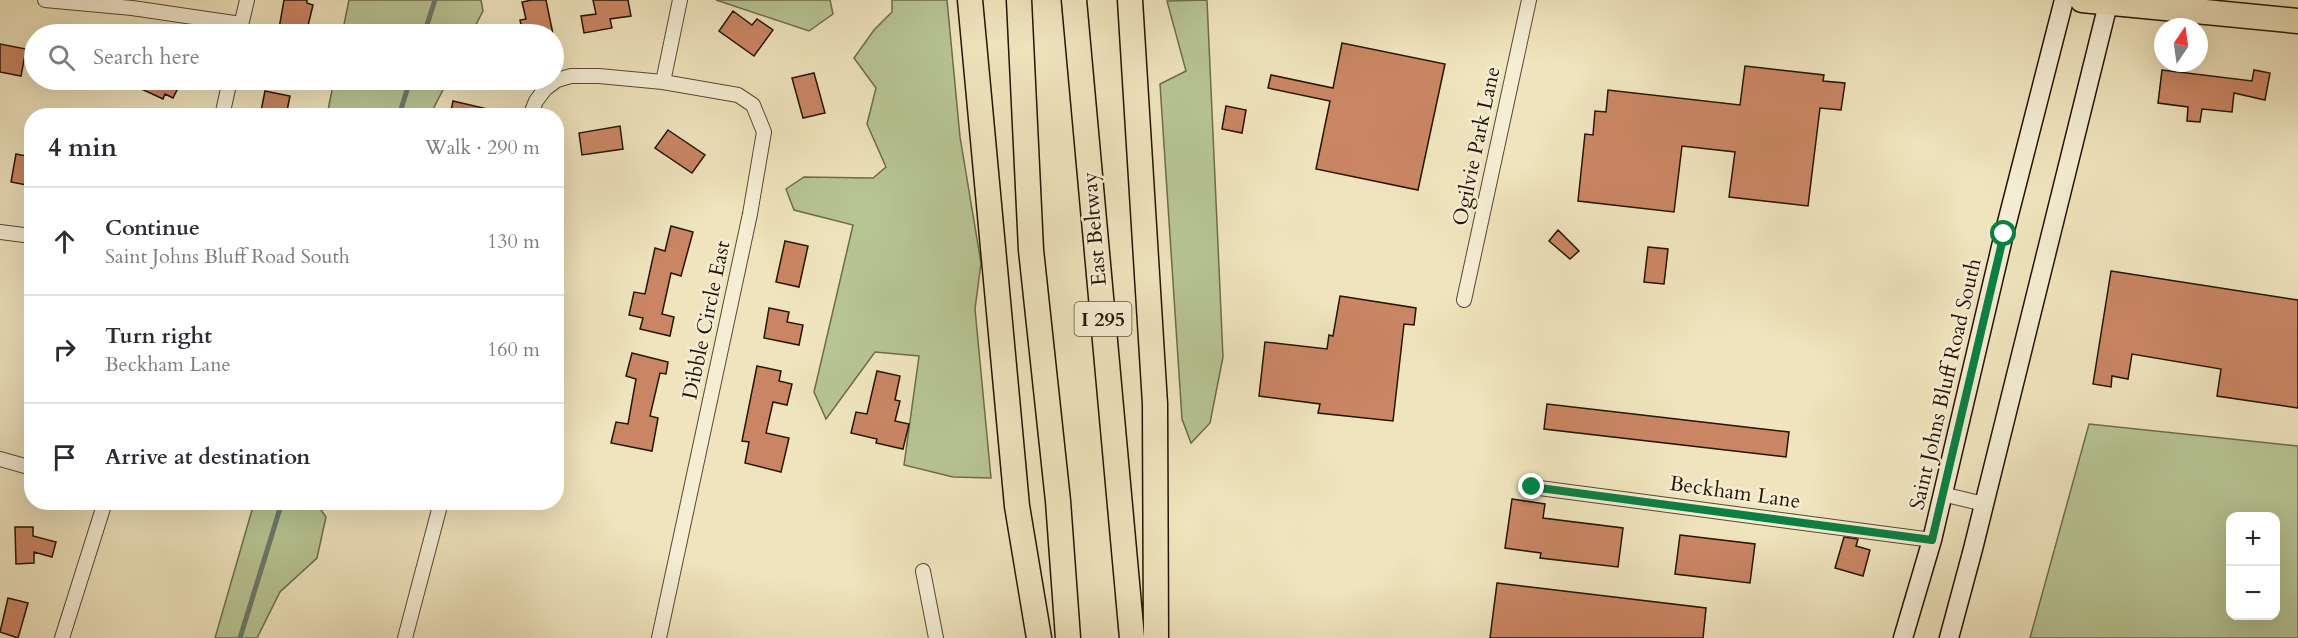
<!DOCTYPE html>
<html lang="en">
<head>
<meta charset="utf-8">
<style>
	:root { --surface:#fff; --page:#f2f2f3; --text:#2b2b33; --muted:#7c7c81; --line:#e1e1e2 }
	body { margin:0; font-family:Cardo,serif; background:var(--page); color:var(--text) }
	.controls { position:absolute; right:18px; bottom:18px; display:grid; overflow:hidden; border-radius:12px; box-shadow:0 6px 24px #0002 }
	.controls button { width:54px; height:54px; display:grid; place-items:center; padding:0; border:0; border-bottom:2px solid var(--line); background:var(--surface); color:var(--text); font:30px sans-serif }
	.compass { position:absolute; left:2154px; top:18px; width:54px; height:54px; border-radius:50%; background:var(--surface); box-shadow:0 6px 24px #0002; rotate:13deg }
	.stop { position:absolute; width:18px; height:18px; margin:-14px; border:4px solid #0b8043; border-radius:50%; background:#fff }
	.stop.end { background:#0b8043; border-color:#fff; box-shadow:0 2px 6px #0008 }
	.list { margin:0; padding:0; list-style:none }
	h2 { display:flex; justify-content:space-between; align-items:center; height:78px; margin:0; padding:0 24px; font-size:26px }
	h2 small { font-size:20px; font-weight:400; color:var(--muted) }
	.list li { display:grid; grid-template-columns:39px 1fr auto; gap:18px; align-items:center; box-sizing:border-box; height:108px; padding:0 24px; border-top:2px solid var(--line) }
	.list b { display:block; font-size:22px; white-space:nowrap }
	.list p { margin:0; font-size:20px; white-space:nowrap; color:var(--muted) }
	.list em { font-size:20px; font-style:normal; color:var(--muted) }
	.icon { flex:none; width:33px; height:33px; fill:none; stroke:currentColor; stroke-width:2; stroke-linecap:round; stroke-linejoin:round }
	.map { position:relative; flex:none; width:2298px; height:638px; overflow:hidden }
	.search { position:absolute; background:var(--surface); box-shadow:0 6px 24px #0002; left:24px; top:24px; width:540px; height:66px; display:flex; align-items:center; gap:15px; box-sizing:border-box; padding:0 21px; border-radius:33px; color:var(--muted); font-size:22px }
	.panel { position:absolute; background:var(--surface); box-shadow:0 6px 24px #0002; left:24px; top:108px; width:540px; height:402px; border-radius:24px }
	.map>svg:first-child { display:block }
	.green { fill:#b7c593; stroke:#6e6c4a; stroke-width:1.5; fill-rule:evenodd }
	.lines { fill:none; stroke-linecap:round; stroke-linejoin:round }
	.stream { stroke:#6b7a6d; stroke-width:5 }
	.building { fill:#ca8664; stroke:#251401; stroke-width:1.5 }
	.street-casing { stroke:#584830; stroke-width:16 }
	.secondary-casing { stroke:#251401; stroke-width:21 }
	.highway-casing { stroke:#251401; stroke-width:27 }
	.street { stroke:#f5edd4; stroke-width:14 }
	.secondary { stroke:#f5edd4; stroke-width:18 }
	.highway { stroke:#efe4bd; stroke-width:24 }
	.route { stroke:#0b8043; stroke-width:8 }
	.labels { text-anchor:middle; stroke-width:5; stroke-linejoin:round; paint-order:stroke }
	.shield { fill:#f5edd4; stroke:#635540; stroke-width:1.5 }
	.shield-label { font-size:20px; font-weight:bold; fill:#251401 }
	.street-label { font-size:21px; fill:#251401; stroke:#f5edd4 }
</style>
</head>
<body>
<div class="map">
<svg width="2298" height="638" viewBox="0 0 2298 638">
	<rect width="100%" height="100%" fill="#efe4bd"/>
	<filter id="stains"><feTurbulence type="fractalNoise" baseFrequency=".00333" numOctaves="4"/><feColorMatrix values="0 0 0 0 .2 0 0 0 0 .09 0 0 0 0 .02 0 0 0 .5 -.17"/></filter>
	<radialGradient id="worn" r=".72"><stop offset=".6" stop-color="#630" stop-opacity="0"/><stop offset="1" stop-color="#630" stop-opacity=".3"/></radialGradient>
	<path class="green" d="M349,0H481L483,11L471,34H342Z
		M716,0H830L833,14L809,31Z
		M892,0H947L960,137L981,263L975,309L991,478L953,477L904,465L919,356L875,352L826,419L814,392L853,225L794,210L786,189L804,177L873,178L886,167L867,124L876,88L854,58L874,30L892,12Z
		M1207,0L1223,357L1210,423L1191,443L1182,419L1160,84L1186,71L1167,1Z
		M334,80H448L430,115H327Z
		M2089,424L2298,446V638H2030ZM2276,516V616H2230V516Z
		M254,503H316L326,517L317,558L280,592L257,638H215Z"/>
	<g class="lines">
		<path class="stream" d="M424,34L435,0
			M399,116L410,80
			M240,638L282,502"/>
	</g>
	<path class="building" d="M284,0H307V3L313,5L306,34H278Z
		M532,0H546L553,34H523L520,20L526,19L522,2Z
		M593,0H628L631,16L610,19L612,28L584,33L581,16L596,14Z
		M733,11L752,25L757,19L773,30L754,56L719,31Z
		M1342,43L1445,64L1418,190L1316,169L1330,101L1268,88L1271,75L1333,88Z
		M0,44L26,49L21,76L0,72Z
		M1745,66L1824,75L1823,81L1845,83L1841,110L1820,108L1808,206L1729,197L1735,152L1682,146L1674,212L1578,201L1585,134L1593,135L1595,111L1606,112L1608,90L1740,105Z
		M2162,70L2252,81L2254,70L2270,73L2265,100L2234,93L2232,112L2202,109L2200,122L2187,121L2188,107L2158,103Z
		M814,73L825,113L803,118L792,78Z
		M122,80H182L173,98L165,94L163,99Z
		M265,91L290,96L286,116H260Z
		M453,101L492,110L491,116H450Z
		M1226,106L1246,110L1242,133L1222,129Z
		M620,126L623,149L582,155L579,133Z
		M668,130L705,155L692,173L655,148Z
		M16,154L32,157V186L11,182Z
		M671,226L693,232L681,276L671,273L662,314L674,317L670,336L640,329L643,318L629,315L634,292L645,294L655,248L665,251Z
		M1558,230L1579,251L1570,259L1549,241Z
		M785,241L808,246L799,287L776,282Z
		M1648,247L1668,249L1664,284L1644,282Z
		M2111,271L2298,300V408L2217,396L2221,369L2132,354L2128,379L2112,376L2111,387L2093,384Z
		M1340,296L1416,308L1414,325L1404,324L1393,421L1318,413L1320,404L1259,396L1265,342L1327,349L1329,335L1333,336Z
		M769,308L789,312L787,322L803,325L799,345L764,338Z
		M632,353L668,362L666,374L660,373L650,416L658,418L652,451L611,443L616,422L628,424L636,379L626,376Z
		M757,366L781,371L779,381L792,384L787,405L773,402L766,433L789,438L781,472L745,463L749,442L742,441Z
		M877,371L900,376L895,400L900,401L895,421L909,424L903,449L876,443L877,439L851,433L856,412L867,414Z
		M1547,404L1789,432L1786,457L1544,429Z
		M1512,499L1545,504L1543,518L1623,528L1618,567L1540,558L1541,553L1505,548Z
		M15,527H33V536L56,542L52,557L34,552V563L16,564Z
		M1680,535L1755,544L1750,583L1675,574Z
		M1844,537L1858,539L1856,546L1870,550L1863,576L1835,568Z
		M1497,583L1706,608L1703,638H1490Z
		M8,598L28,603L18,638L0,632Z"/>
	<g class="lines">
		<defs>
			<path id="street" d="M45,0L132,8L241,24
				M239,34L247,0
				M663,82L680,0
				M222,116L230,80
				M530,116L536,101L545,89L557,80L571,76H599L663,82L738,95L753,105L764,132L750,214L659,638
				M0,232L32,236
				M1464,300L1529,0
				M0,459L32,468
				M1532,487L1932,540
				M1942,494L1984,504
				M923,571L936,638
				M62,638L105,502
				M405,638L441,502"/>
			<path id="secondary" d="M1903,638L1932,540L2004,234L2064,0
				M1949,638L1973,549L2109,0"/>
			<path id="highway" d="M970,0L1017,506L1039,638
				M1019,0L1031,250L1058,501L1068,638
				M1074,0L1132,638
				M1130,0L1155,404L1156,638
				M2082,0L2298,21"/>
		</defs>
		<use href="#street" class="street-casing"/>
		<use href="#secondary" class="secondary-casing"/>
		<use href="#highway" class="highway-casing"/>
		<use href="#street" class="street"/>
		<use href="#secondary" class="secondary"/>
		<use href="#highway" class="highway"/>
	</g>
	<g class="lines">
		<path class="route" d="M1532,487L1932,540L2004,234"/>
	</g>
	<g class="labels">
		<rect class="shield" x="1074.5" y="302" width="57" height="34" rx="4.5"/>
		<g class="shield-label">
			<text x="1103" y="326">I 295</text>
		</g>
		<g class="street-label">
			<text transform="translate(1476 146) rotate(-78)" y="7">Ogilvie Park Lane</text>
			<text transform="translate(1094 229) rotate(-95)" y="7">East Beltway</text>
			<text transform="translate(706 320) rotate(-78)" y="7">Dibble Circle East</text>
			<text transform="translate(1945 384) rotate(-77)" y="7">Saint Johns Bluff Road South</text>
			<text transform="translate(1735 492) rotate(8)" y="7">Beckham Lane</text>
		</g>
	</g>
	<rect width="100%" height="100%" filter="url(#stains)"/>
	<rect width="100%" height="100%" fill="url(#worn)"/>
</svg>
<div class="controls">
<button>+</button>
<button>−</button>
</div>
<svg class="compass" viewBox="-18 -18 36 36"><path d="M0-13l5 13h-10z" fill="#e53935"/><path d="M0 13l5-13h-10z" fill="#7c7c81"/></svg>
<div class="stop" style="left:2004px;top:234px"></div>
<div class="stop end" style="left:1532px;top:487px"></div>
<div class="search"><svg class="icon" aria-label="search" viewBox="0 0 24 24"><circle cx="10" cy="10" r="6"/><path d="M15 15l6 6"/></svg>Search here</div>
<section class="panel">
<h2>4 min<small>Walk · 290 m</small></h2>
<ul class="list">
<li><svg class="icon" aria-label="ahead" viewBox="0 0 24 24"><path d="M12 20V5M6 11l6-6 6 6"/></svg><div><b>Continue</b><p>Saint Johns Bluff Road South</p></div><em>130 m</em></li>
<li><svg class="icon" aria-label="right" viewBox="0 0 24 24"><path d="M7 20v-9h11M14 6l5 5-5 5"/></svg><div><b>Turn right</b><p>Beckham Lane</p></div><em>160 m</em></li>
<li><svg class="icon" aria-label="arrive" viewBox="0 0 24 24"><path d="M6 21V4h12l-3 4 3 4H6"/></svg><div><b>Arrive at destination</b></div></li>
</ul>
</section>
</div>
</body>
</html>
